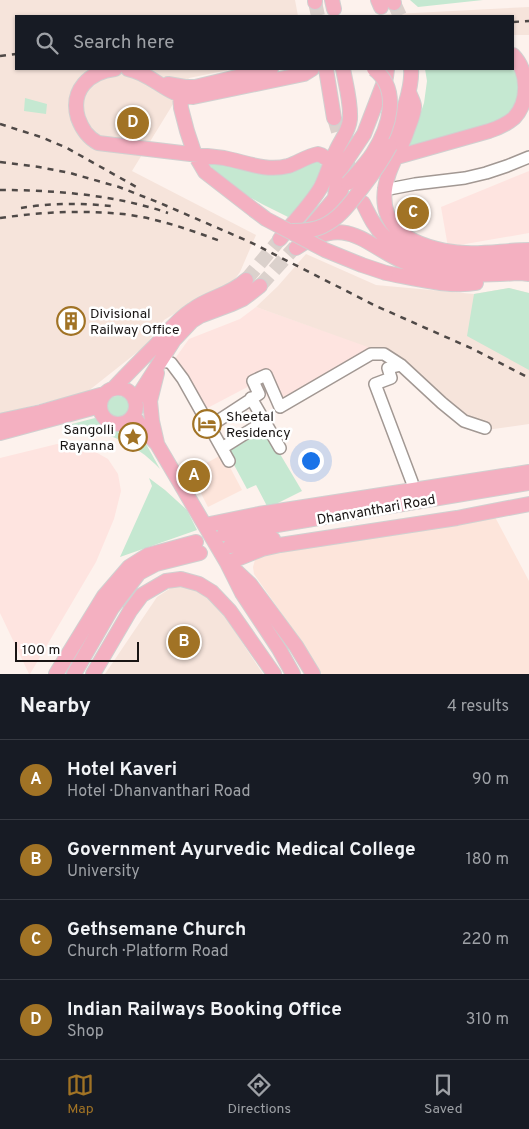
<!DOCTYPE html>
<html lang="en">
<head>
<meta charset="utf-8">
<style>
	:root { --surface:#171b24; --page:#20242c; --text:#f1f3f6; --muted:#9ea1a6; --line:#363941; --accent:#a17325 }
	body { margin:0; font-family:Overpass,sans-serif; background:var(--page); color:var(--text) }
	.scale { position:absolute; left:15px; bottom:12px; width:124px; box-sizing:border-box; padding-left:5px; border:2px solid #191514; border-top:0; font-size:14px; line-height:18px; white-space:nowrap; color:#191514; -webkit-text-stroke:4px #fff; paint-order:stroke }
	.you { position:absolute; left:310px; top:460px; width:18px; height:18px; margin:-12px; border:4px solid #fff; border-radius:50%; background:#1a73e8; box-shadow:0 0 0 8px #1a73e833 }
	.badge { display:grid; place-items:center; width:32px; height:32px; border-radius:50%; background:var(--accent); color:#fff; font-size:16px; font-weight:700 }
	.pin { position:absolute; translate:-50% -50%; border:2px solid #fff; box-shadow:0 1px 5px #0006 }
	.list { margin:0; padding:0; list-style:none }
	h2 { display:flex; justify-content:space-between; align-items:center; height:65px; margin:0; padding:0 20px; font-size:21px }
	h2 small { font-size:16px; font-weight:400; color:var(--muted) }
	.list li { display:grid; grid-template-columns:32px 1fr auto; gap:15px; align-items:center; box-sizing:border-box; height:80px; padding:0 20px; border-top:1px solid var(--line) }
	.list b { display:block; font-size:19px; white-space:nowrap }
	.list p { margin:0; font-size:16px; white-space:nowrap; color:var(--muted) }
	.list em { font-size:16px; font-style:normal; color:var(--muted) }
	.icon { flex:none; width:28px; height:28px; fill:none; stroke:currentColor; stroke-width:2; stroke-linecap:round; stroke-linejoin:round }
	.map { position:relative; flex:none; width:529px; height:674px; overflow:hidden }
	.search { position:absolute; background:var(--surface); box-shadow:0 1px 4px #0004; left:15px; right:15px; top:15px; height:55px; display:flex; align-items:center; gap:12px; box-sizing:border-box; padding:0 18px; border-radius:0px; color:var(--muted); font-size:19px }
	.sheet { height:385px; background:var(--surface) }
	nav { display:flex; justify-content:space-around; align-items:center; box-sizing:border-box; height:70px; border-top:1px solid var(--line); background:var(--surface); font-size:14px; color:var(--muted) }
	nav a { display:grid; justify-items:center; gap:2px }
	nav .on { color:var(--accent) }
	.map>svg:first-child { display:block }
	.commercial { fill:#fde5db }
	.industrial { fill:#fee4e0 }
	.built { fill:#f6e4db }
	.green { fill:#c5e8d1 }
	.lines { fill:none; stroke-linecap:round; stroke-linejoin:round }
	.major-tunnel { stroke:#dbd1cc; stroke-width:14; stroke-dasharray:14 7; stroke-linecap:butt }
	.minor-casing { stroke:#a29893; stroke-width:14 }
	.major-casing { stroke:#d1d0d0; stroke-width:16 }
	.minor { stroke:#fff; stroke-width:11 }
	.major { stroke:#f4b0c1; stroke-width:14 }
	.rail { stroke:#4f4947; stroke-width:2.5; stroke-dasharray:6 6; stroke-linecap:butt }
	.major-bridge-casing { stroke:#d1d0d0; stroke-width:16; stroke-linecap:butt }
	.major-bridge { stroke:#f4b0c1; stroke-width:14 }
	.labels { text-anchor:middle; stroke-width:5; stroke-linejoin:round; paint-order:stroke }
	.poi-label { font-size:14px; fill:#191514; stroke:#fff; text-anchor:start }
	.street-label { font-size:14px; fill:#191514; stroke:#fff }
</style>
</head>
<body>
<div class="map">
<svg width="529" height="674" viewBox="0 0 529 674">
	<rect width="100%" height="100%" fill="#fdf2ed"/>
	<path class="commercial" d="M223,454L242,490L208,507L190,472Z
		M495,517L529,581V674H320L305,647L254,574L253,567L255,560L261,554Z"/>
	<path class="industrial" d="M529,171V233L448,247L441,207Z
		M256,307L373,348L275,407L257,382L198,413L169,367L189,339L240,319Z
		M57,444L92,450L108,459L118,474L121,491L114,519L96,562L30,674H29L0,613V458Z"/>
	<path class="built" d="M0,0H295L298,16H16V69H233L189,78L132,171L256,235L240,272L230,286L200,298L164,320L145,346L87,392L0,414Z
		M529,7V35H513V16H356Z
		M306,254L376,285L474,294L509,288L529,293V424L486,430L421,385L379,351L256,307L278,286Z
		M177,584L199,589L220,609L263,674H105L157,597Z"/>
	<path class="green" d="M410,0H483L418,7Z
		M513,63L515,66L521,98L506,119L409,147L424,103L427,81L425,69H513Z
		M25,98L47,104L46,114L24,111Z
		M318,161L322,166C315,186 304,202 288,217C259,203 227,187 207,162L310,163Z
		M509,288L529,293V370L467,336L474,294Z
		M107 407a11 11 0 1 1 22 0a11 11 0 1 1-22 0Z
		M95,418L103,426L122,434L136,426L160,469C154,463 147,456 139,451C120,437 95,429 72,429L71,426L72,424Z
		M264,427L302,491L268,508L256,485L247,489L226,450Z
		M149,478L165,490L187,510L197,530L120,557L152,486Z"/>
	<g class="lines">
		<path class="major-tunnel" d="M315,2L318,16
			M394,3L400,16
			M334,118L345,155L356,186
			M246,280L280,239
			M260,286L295,247"/>
		<defs>
			<path id="minor" d="M384,190L415,184L465,178L486,173L507,166L529,157
				M161,360L171,363L183,379L229,461
				M401,365L388,368L391,378L375,384L412,482
				M251,398L280,448
				M210,426L259,394L253,381L266,375L280,407L371,354H384L401,365L442,403L464,421L485,428
				M222,448L265,421"/>
			<path id="major" d="M315,0V2
				M332,0L334,9
				M378,0L381,7
				M392,0L394,3
				M115,69C89,72 70,90 78,118C82,129 87,137 98,143L224,158C245,162 266,172 288,166C298,163 307,156 318,154L321,155L332,162
				M128,69C152,73 168,97 193,97L304,74L312,69
				M326,69L334,118
				M168,84L185,87H195L271,69
				M409,92C410,96 414,102 414,106C415,112 409,125 407,131C402,146 394,159 389,173C371,225 408,245 453,252C478,256 504,250 529,250
				M180,95L181,108L187,131L195,155L205,172L254,210
				M390,146C398,127 413,89 411,69
				M397,157L489,131C498,128 507,124 514,118C529,102 529,72 513,55
				M335,197L337,183L342,167L364,134L386,77L387,69
				M363,203C369,215 374,227 384,236C405,256 446,265 475,265C493,265 511,263 529,263
				M303,236L341,191
				M280,239C293,222 310,206 321,187C327,175 330,162 336,151C341,140 349,131 350,119C351,103 346,85 343,69
				M296,248C353,209 368,253 418,267C452,277 486,275 521,273L529,274
				M386,273C413,278 450,288 476,283
				M157,373L150,401L152,421L157,443
				M100 406a18 18 0 1 1 36 0a18 18 0 1 1-36 0Z
				M113,389C125,376 138,363 151,350C165,336 175,321 192,310C209,297 230,295 246,280
				M135,401L174,340L192,321L200,316L232,304L243,299L260,286
				M134,416L141,427L157,444L227,563L242,593L279,649L293,674
				M0,421L41,412L104,394
				M0,433L100,406
				M205,525L259,514L529,472
				M224,534L529,483
				M230,546L273,539
				M227,563L262,549L280,545L457,518L529,504
				M233,568L250,584L296,646L313,674
				M56,674L104,596L129,567L148,555L196,542
				M74,674L112,608L139,573L156,564L200,553
				M93,674L130,611L142,595L166,581L181,579L199,584L212,592L230,611L274,674"/>
		</defs>
		<use href="#minor" class="minor-casing"/>
		<use href="#major" class="major-casing"/>
		<use href="#minor" class="minor"/>
		<use href="#major" class="major"/>
		<path class="rail" d="M513,22L529,21
			M0,56L16,54
			M0,124L41,137L67,148L140,189
			M0,162L39,167L70,173L119,187L160,203L250,242L376,306L473,349L529,378
			M0,190C55,190 116,195 168,213
			M21,208C51,203 81,203 111,206
			M0,218C41,212 82,210 123,214C156,218 188,229 220,241"/>
		<defs>
			<path id="major-bridge" d="M348,183C356,174 366,164 373,153C389,128 401,90 374,69
				M254,210L266,219L325,250L362,265L386,273
				M292,231C302,231 313,231 323,226C340,218 350,203 362,188C372,175 382,161 390,146"/>
		</defs>
		<use href="#major-bridge" class="major-bridge-casing"/>
		<use href="#major-bridge" class="major-bridge"/>
	</g>
	<defs>
		<symbol id="building-ring" viewBox="-11 -11 22 22"><circle r="9.5" fill="#fff" stroke="#a17325" stroke-width="1.5"/><path d="M-4-6H4V6H1V3H-1V6H-4ZM-2.5-4.3h1.7v1.8h-1.7ZM.8-4.3h1.7v1.8H.8ZM-2.5-1h1.7V.8h-1.7ZM.8-1h1.7V.8H.8Z" fill="#a17325"/></symbol>
		<symbol id="hotel-ring" viewBox="-11 -11 22 22"><circle r="9.5" fill="#fff" stroke="#a17325" stroke-width="1.5"/><path d="M-6-4.5h1.5V1H6V5H4.5V3h-9V5H-6ZM-4 0a1.8 1.8 0 1 1 3.6 0ZM.5 0V-2.5h3Q6-2.5 6 0Z" fill="#a17325"/></symbol>
		<symbol id="sight-ring" viewBox="-11 -11 22 22"><circle r="9.5" fill="#fff" stroke="#a17325" stroke-width="1.5"/><path d="M0-6L1.8-2.2L6-1.7L2.9 1.2L3.7 5.4L0 3.3L-3.7 5.4L-2.9 1.2L-6-1.7L-1.8-2.2Z" fill="#a17325"/></symbol>
	</defs>
	<g fill-rule="evenodd">
		<use href="#building-ring" x="55" y="305" width="32" height="32"/>
		<use href="#hotel-ring" x="191" y="408" width="32" height="32"/>
		<use href="#sight-ring" x="117" y="421" width="32" height="32"/>
	</g>
	<g class="labels">
		<g class="poi-label">
			<text x="90" y="318">Divisional<tspan x="90" dy="16">Railway Office</tspan></text>
			<text x="226" y="421">Sheetal<tspan x="226" dy="16">Residency</tspan></text>
			<text x="114" y="434" text-anchor="end">Sangolli<tspan x="114" dy="16">Rayanna</tspan></text>
		</g>
		<g class="street-label">
			<text transform="translate(376 509) rotate(-10)" y="5">Dhanvanthari Road</text>
		</g>
	</g>
</svg>
<div class="scale">100 m</div>
<div class="you"></div>
<div class="pin badge" style="left:194px;top:476px">A</div>
<div class="pin badge" style="left:184px;top:642px">B</div>
<div class="pin badge" style="left:413px;top:213px">C</div>
<div class="pin badge" style="left:133px;top:123px">D</div>
<div class="search"><svg class="icon" aria-label="search" viewBox="0 0 24 24"><circle cx="10" cy="10" r="6"/><path d="M15 15l6 6"/></svg>Search here</div>
</div>
<section class="sheet">
<h2>Nearby<small>4 results</small></h2>
<ul class="list">
<li><span class="badge">A</span><div><b>Hotel Kaveri</b><p>Hotel · Dhanvanthari Road</p></div><em>90 m</em></li>
<li><span class="badge">B</span><div><b>Government Ayurvedic Medical College</b><p>University</p></div><em>180 m</em></li>
<li><span class="badge">C</span><div><b>Gethsemane Church</b><p>Church · Platform Road</p></div><em>220 m</em></li>
<li><span class="badge">D</span><div><b>Indian Railways Booking Office</b><p>Shop</p></div><em>310 m</em></li>
</ul>
</section>
<nav>
<a class="on"><svg class="icon" aria-label="map" viewBox="0 0 24 24"><path d="M3 6l6-2 6 2 6-2v14l-6 2-6-2-6 2zM9 4v14M15 6v14"/></svg>Map</a>
<a><svg class="icon" aria-label="directions" viewBox="0 0 24 24"><path d="M12 3l9 9-9 9-9-9zM9 14v-3h6M13 9l2 2-2 2"/></svg>Directions</a>
<a><svg class="icon" aria-label="saved" viewBox="0 0 24 24"><path d="M7 4h10v16l-5-4-5 4z"/></svg>Saved</a>
</nav>
</body>
</html>
